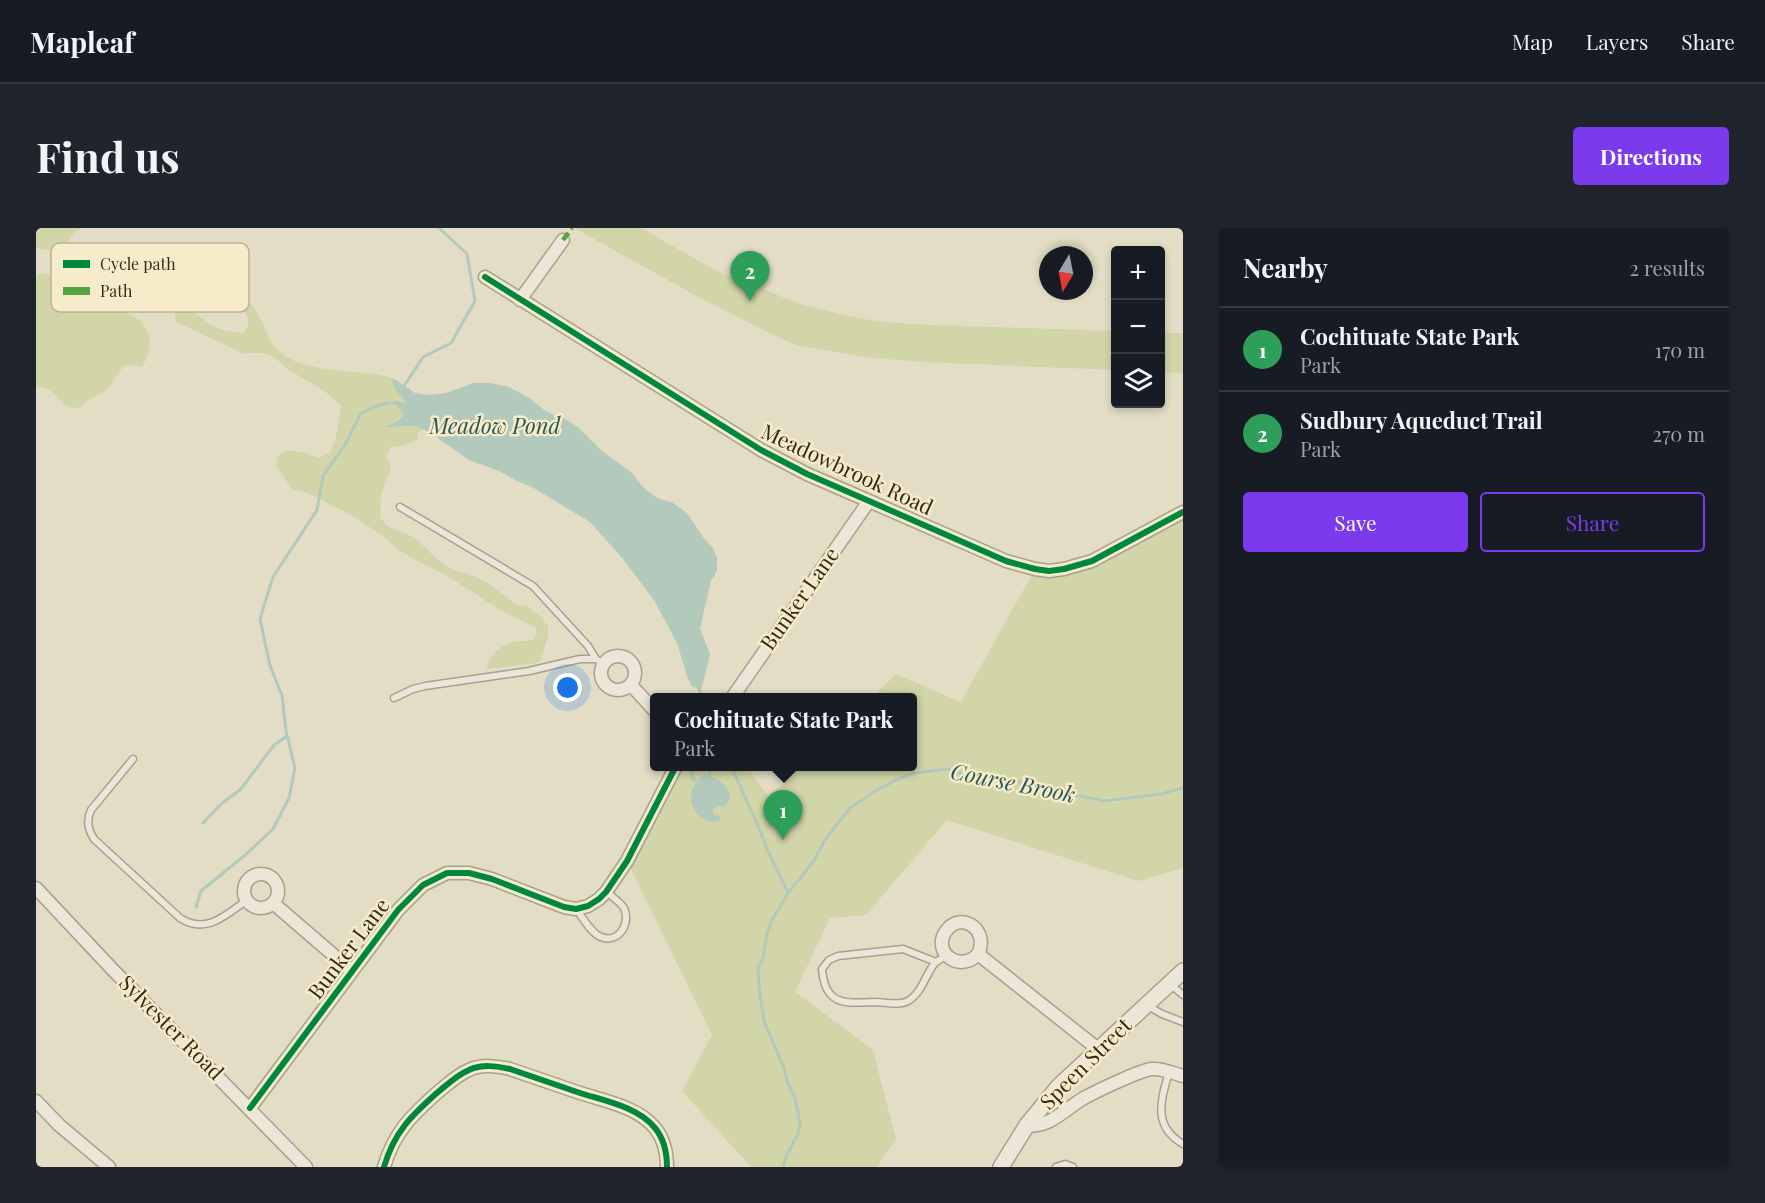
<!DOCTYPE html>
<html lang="en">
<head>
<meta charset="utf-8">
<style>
	:root { --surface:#171b24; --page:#20242c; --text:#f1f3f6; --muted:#9ea1a6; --line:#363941; --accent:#7c3aed }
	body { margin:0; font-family:"Playfair Display",serif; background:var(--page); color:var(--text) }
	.controls { position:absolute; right:18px; top:18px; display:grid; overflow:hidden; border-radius:6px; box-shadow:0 3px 9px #0003 }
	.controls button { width:54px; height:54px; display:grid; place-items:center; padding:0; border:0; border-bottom:2px solid var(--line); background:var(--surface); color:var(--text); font:30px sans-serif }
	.compass { position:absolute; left:1003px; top:18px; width:54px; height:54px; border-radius:50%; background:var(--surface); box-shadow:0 3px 9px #0003; rotate:190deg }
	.you { position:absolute; left:532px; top:460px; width:21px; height:21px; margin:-15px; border:4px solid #fff; border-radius:50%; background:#1a73e8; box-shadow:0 0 0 9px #1a73e833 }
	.badge { display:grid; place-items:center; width:39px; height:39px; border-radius:50%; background:var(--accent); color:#fff; font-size:20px; font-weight:700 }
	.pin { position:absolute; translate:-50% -50px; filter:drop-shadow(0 2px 3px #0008) }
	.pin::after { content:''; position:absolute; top:32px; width:21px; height:18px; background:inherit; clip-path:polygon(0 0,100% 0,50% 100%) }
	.popup { position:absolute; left:614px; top:465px; width:267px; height:78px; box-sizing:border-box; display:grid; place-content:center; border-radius:6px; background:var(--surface); filter:drop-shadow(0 2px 4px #0005); font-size:20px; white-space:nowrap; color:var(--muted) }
	.popup b { font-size:22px; color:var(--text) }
	.popup::after { content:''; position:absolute; left:50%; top:100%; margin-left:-12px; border:12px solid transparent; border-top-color:var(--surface) }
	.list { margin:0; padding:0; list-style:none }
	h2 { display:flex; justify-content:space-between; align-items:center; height:78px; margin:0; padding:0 24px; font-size:26px }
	h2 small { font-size:20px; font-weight:400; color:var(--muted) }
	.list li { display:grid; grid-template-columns:39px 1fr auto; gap:18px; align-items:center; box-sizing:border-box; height:84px; padding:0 24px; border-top:2px solid var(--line) }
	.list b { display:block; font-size:22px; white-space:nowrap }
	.list p { margin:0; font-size:20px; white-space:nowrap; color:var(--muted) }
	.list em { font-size:20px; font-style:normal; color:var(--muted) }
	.actions { display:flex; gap:12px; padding:18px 24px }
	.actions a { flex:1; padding:14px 0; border:2px solid var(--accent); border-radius:6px; text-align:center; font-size:21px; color:var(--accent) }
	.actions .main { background:var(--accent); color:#fff }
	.icon { flex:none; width:33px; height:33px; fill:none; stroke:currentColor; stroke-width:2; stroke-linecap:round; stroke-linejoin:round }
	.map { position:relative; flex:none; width:1147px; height:939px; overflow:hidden; border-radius:6px }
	header { display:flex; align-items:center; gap:36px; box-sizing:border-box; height:84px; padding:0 30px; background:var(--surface); border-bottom:2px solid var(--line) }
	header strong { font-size:28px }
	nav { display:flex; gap:33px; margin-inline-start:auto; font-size:21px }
	.intro { display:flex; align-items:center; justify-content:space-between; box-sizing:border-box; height:144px; padding:0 36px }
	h1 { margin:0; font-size:42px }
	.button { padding:15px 27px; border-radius:6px; background:var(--accent); color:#fff; font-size:21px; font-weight:700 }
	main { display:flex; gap:36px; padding:0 36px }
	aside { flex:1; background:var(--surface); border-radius:6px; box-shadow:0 3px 9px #0003 }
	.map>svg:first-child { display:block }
	.green { fill:#d1d5a7 }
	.water { fill:#b3c9bc }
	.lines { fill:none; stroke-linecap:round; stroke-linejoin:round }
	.stream { stroke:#b3c9bc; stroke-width:3 }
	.service-casing { stroke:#a7a090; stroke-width:9 }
	.minor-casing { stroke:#a7a090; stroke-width:15 }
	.tertiary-casing { stroke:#a7a090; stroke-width:18 }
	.service { stroke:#ebe6d8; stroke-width:6 }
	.minor { stroke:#ebe6d8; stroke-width:12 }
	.tertiary { stroke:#ebe6d8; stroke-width:15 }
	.quiet { stroke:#53a340; stroke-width:4.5; stroke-dasharray:9 4.5; stroke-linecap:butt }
	.cycleway-casing { stroke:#f7ecc9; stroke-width:10 }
	.cycleway { stroke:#00873e; stroke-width:6 }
	.labels { text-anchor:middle; stroke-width:5; stroke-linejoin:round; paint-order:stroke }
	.street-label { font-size:21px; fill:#352819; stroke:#f7ecc9 }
	.water-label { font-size:22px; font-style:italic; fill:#275656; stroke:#f7ecc9 }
	.key { fill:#f7ecc9; stroke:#bdb194; stroke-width:1.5 }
	.key-label { font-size:16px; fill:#352819 }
</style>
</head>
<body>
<header>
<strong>Mapleaf</strong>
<nav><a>Map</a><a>Layers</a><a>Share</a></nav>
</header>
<div class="intro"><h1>Find us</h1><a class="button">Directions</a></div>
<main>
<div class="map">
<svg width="1147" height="939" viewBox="0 0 1147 939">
	<rect width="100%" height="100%" fill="#e3ddc6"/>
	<path class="green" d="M0,0H45C35,6 31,17 23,24L0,20Z
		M538,0H605L677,41L700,51L767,77L813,88L845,94L894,97L1079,103V142L887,134L827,129L760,117L735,106L655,65Z
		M3,46C15,45 15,49 25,52C31,54 41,52 48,52C68,54 75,69 88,82C91,85 96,87 100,90C118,102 116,122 106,139L92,136C81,142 79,153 71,161C65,167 57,168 51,173C47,176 45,180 39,180C23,181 22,158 0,159V49Z
		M205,66C214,74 222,84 227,96C231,105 233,113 240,120C268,150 324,138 359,151L356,153L370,176L354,175L360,177L366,183L367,188L350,199L378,198L386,202L382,205V211C374,216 363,219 354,219L351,229L355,240L345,267L344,289L351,298L378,309L402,332L417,342L436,347L455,357L479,376L493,379L505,389L512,399V408L505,432L501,435L451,441C451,429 467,416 477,414C484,413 491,413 497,412L501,406L499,399L464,382L410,347L385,335L361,321L347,308L315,287L272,265L256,261L241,239V228C256,218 267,224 283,230L294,225C301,210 303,194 305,178C291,162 272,154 255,143C248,139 243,132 236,128C227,124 217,124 208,126L139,93V82C159,79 167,94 183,101C191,104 200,104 208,105C220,88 204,83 199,68Z
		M1124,105H1147V145L1125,144Z
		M1147,284V640L1102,653L911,592L830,687L794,690L759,764L837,822L860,911L841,939H715L646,863L676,807L591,633L640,539H711L733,569L765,539L876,538V470L836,469L860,446L925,474L999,341H1028Z"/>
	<path class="water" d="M359,151L379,165L393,167L410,165L437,155H455L473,159L493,170L511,184L529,191L542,199L566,223L595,244L607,259L621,270L637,275L651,285L667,309L676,319L681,329V343L675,353L664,400L674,426L666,459L663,461L656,458L652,451L641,415L618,372L587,331L554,294L496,259L479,252L463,243L433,232L393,204L378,198L349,199L361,193L367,188L366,183L360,177L353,175L360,173L370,175L358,159L356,153Z
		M667,547C682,547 706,566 687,579L682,578L677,581V586L684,588V592C670,599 654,584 655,569C655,560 661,553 667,547Z"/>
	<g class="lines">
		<path class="stream" d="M368,158L387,129L415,115L439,73L431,26L403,0
			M663,461L666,470
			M660,538L656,546V550L661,554
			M695,538L719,591L733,625L752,665
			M673,547L677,538
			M167,595L185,576L204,562L238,517L251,508
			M160,679L165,663L208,628L237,601L253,570L259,540L250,503L246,467L234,438L224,391L237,349L281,282L287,248L309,217L325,185L340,178L353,175
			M747,939L751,926L762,906L764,895L759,870L751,853L748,840L728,793L723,759L722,740L727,730L731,705L737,690L752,665L777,634L791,609L814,580L839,563L864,550L879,545L910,541L928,546L969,550L1002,559L1068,573L1125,566L1147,560"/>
		<defs>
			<path id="service" d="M364,279L497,358L552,418L560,431L568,436
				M358,470L377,461L389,458L493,443L544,431H560
				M97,531L55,582C50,593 52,601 58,611L144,690C170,707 190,687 211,672
				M540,681C547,690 555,705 565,709C583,716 595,695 588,680C584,674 576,669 571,664
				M900,734L867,721L802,728L793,732L786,741C789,779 810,775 840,774C849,774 863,778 872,773C886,765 889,747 899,735C902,732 907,730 911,728
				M1134,756L1147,767
				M1112,778L1126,786L1147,794
				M1133,844C1125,872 1116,898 1147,916
				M1020,939L1029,936L1037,939"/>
			<path id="minor" d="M449,49L725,222L771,246L833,273L970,333L999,341L1013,343L1028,341L1056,333L1147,284
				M484,72L527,12
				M565 445a17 17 0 1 1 34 0a17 17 0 1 1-34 0Z
				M595,457L618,482
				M696,470L833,273
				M208 663a17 17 0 1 1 34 0a17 17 0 1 1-34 0Z
				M0,660L77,742L270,939
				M237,675L316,743
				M942,726C924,746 895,724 910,703C925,682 954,702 942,726L1062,821
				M0,873L23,897L73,939
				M214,880L362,682L387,657L411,645H433L456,651L528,679L540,681L552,678L563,671L570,664L591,633L640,538
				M991,897C1013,901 1030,880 1048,870C1059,864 1104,842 1116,841C1126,840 1137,845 1147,848
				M348,939C358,904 376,887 402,864C412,856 421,847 433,842C446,836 460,838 474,841C498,849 521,857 544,865C569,873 602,879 619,900C628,911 631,925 631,939"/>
			<path id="tertiary" d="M965,939L991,897L1023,858L1147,743"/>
		</defs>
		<use href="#service" class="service-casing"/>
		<use href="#minor" class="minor-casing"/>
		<use href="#tertiary" class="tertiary-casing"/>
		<use href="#service" class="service"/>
		<use href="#minor" class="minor"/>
		<use href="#tertiary" class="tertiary"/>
		<path class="quiet" d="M527,12L536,0"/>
		<defs>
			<path id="cycleway" d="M449,49L725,222L771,246L833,273L970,333L999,341L1013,343L1028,341L1056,333L1147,284
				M214,880L362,682L387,657L411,645H433L456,651L528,679L540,681L552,678L563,671L570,664L591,633L640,538
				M348,939C358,904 376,887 402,864C412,856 421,847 433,842C446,836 460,838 474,841C498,849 521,857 544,865C569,873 602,879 619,900C628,911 631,925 631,939"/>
		</defs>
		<use href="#cycleway" class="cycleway-casing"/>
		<use href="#cycleway" class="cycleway"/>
	</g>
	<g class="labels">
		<g class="street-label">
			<text transform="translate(811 242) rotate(25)" y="7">Meadowbrook Road</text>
			<text transform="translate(764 371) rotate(-55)" y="7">Bunker Lane</text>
			<text transform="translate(313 721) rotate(-53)" y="7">Bunker Lane</text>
			<text transform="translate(135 800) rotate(45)" y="7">Sylvester Road</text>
			<text transform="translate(1050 836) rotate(-45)" y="7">Speen Street</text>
		</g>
		<g class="water-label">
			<text x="459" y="206">Meadow Pond</text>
			<text transform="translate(977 555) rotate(11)" y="8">Course Brook</text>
		</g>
	</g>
	<rect x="15" y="15" width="198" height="69" rx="9" class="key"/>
	<rect x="27" y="32" width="27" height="8" fill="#00873e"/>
	<rect x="27" y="59" width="27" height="8" fill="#53a340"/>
	<g class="key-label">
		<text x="64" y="42">Cycle path</text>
		<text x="64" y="69">Path</text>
	</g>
</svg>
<div class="controls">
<button>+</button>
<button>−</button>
<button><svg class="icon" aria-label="layers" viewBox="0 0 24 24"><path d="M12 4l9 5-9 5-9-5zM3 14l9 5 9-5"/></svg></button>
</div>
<svg class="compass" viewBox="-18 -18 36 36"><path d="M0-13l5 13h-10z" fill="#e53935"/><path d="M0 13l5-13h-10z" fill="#9ea1a6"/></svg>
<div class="you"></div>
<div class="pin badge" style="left:747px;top:612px;background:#2e9e5b">1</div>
<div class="popup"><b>Cochituate State Park</b>Park</div>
<div class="pin badge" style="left:714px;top:73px;background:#2e9e5b">2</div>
</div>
<aside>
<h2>Nearby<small>2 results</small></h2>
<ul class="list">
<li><span class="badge" style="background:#2e9e5b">1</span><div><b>Cochituate State Park</b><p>Park</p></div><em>170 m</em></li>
<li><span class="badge" style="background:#2e9e5b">2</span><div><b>Sudbury Aqueduct Trail</b><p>Park</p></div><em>270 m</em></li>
</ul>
<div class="actions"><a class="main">Save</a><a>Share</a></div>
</aside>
</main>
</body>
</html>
